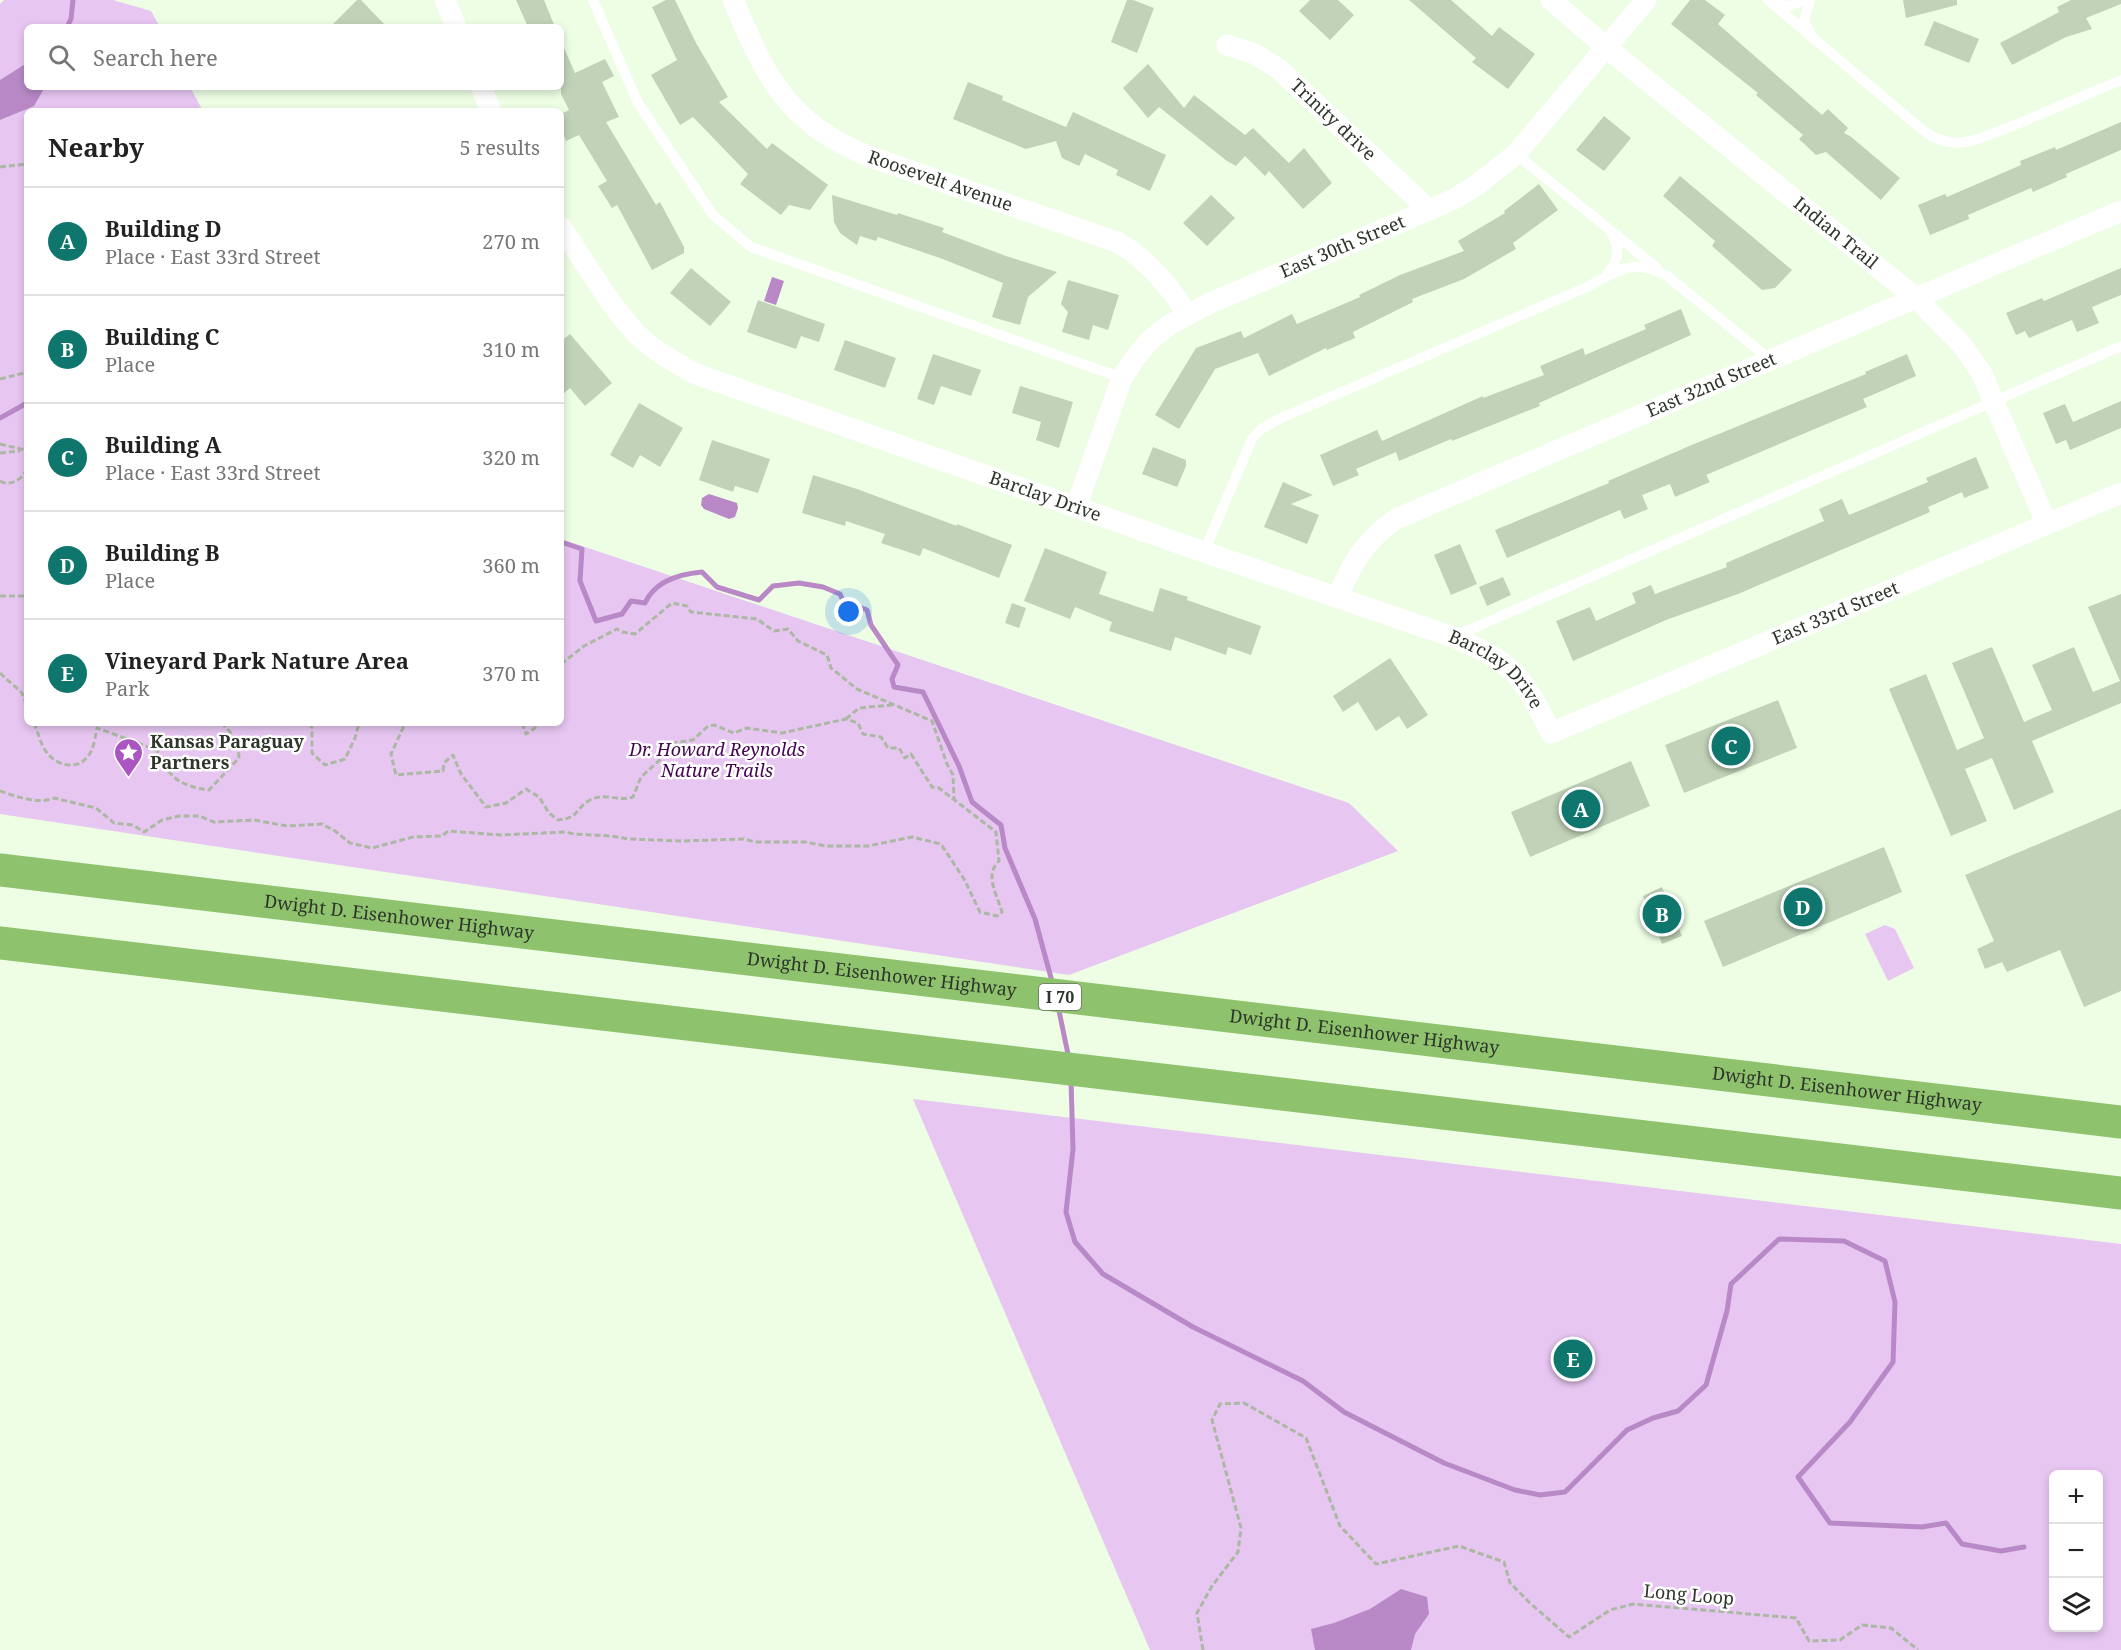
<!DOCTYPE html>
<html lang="en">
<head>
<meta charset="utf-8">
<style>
	:root { --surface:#fff; --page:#f6f6f6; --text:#222; --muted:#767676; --line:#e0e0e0; --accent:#0f766e }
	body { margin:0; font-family:"Noto Serif",serif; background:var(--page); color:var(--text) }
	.controls { position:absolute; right:18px; bottom:18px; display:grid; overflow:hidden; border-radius:9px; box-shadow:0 3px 9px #0003 }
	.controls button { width:54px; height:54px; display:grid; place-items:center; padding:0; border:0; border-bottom:2px solid var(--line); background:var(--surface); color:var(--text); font:30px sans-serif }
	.you { position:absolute; left:849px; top:612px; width:21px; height:21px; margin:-15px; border:4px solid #fff; border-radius:50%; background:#1a73e8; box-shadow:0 0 0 9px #1a73e833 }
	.badge { display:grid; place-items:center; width:39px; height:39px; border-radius:50%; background:var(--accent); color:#fff; font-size:20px; font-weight:700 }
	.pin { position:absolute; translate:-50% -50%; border:3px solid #fff; box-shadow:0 2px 6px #0006 }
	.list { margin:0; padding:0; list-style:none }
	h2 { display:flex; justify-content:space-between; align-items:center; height:78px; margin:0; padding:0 24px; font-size:26px }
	h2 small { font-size:20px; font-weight:400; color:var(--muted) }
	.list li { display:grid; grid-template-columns:39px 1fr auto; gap:18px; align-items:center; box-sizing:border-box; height:108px; padding:0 24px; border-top:2px solid var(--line) }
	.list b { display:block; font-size:22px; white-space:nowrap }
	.list p { margin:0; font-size:20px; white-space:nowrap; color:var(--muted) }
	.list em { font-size:20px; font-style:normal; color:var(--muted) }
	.icon { flex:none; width:33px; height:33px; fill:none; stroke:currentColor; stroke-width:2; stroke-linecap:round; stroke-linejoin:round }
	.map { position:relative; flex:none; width:2121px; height:1650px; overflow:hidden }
	.search { position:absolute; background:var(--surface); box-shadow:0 3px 9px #0003; left:24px; top:24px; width:540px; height:66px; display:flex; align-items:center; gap:15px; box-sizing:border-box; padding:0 21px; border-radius:9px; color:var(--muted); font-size:22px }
	.panel { position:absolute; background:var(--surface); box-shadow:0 3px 9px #0003; left:24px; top:108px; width:540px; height:618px; border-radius:9px }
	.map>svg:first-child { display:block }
	.green { fill:#e7c6f1; fill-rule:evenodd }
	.water { fill:#b889c6 }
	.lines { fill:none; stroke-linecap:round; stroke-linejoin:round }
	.stream { stroke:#b889c6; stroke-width:5 }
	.building { fill:#c1d2b8 }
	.path { stroke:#abb8a3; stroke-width:3; stroke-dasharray:6 3; stroke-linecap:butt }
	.lane { stroke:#fff; stroke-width:10 }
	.street { stroke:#fff; stroke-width:21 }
	.highway { stroke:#8ec26d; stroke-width:33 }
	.labels { text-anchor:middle; stroke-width:5; stroke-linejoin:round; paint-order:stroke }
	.shield { fill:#fff; stroke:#6d726a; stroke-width:1.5 }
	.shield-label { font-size:16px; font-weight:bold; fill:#2e352a }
	.street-label { font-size:18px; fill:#2e352a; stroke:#fff }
	.poi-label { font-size:18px; font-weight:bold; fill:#2e352a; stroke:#fff; text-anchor:start }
	.park-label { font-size:18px; font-style:italic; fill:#430452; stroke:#fff }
</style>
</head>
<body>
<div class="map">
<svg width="2121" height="1650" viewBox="0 0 2121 1650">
	<rect width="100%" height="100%" fill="#edfee4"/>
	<path class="green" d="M4,0H113L151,11L160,27H27V87H190L203,111H27V723H561V539L1349,803L1398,851L1069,975L0,814V4Z
		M1885,925L1895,929L1914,968L1888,981L1865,934Z
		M913,1099L2121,1244V1650H1150ZM2054,1474H2098V1628H2054Z"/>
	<path class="water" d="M27,63V87H45L34,106L0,120V80Z
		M772,277L784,281L776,305L764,301Z
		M709,494L737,503L738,508L735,517L729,519L704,509L701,505L702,498Z
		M1401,1589L1427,1597L1429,1614L1415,1634L1411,1650H1315L1311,1629L1334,1623L1370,1609Z"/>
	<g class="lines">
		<path class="stream" d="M67,27L71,19L73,0
			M0,418L27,403
			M561,542L582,549L580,581L596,621L622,614L631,601L645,603C655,581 679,574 702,572L717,587L759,600L773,586L799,583L823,587L840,594L845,605L852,604L867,610L871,625L898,665L892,679L894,687L923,692L959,766L972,802L1001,825L1005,848L1035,919L1053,985
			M1058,1006L1069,1059
			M1071,1080L1073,1149L1066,1212L1075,1242L1103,1274L1193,1327L1303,1381L1344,1412L1444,1463L1515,1490L1540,1495L1565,1492L1627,1430L1653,1418L1678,1411L1706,1385L1727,1311L1731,1284L1779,1239L1844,1241L1885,1261L1895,1302L1893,1362L1850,1422L1798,1477L1830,1523L1922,1527L1946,1523L1962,1544L2001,1551L2024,1547"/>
	</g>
	<path class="building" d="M357,0H361L387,27H330Z
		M516,0H544L555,27H528Z
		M666,0H675L696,43L728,97L719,102L767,149L772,143L828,185L810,210L789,205L781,215L740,184L748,174L693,117L680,125L651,75L677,60L652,7Z
		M1127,0H1133L1154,8L1137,53L1111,42Z
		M1310,0H1338L1354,15L1330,40L1299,11Z
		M1409,0H1451L1492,36L1499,27L1535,54L1508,89L1472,62L1476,58Z
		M1690,0H1705L1725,15L1718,24L1822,115L1828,109L1848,128L1844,133L1850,136L1900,178L1881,200L1826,152L1816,155L1799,139L1803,135L1756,95L1758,93L1671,24Z
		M1903,0H1957V5L1906,18Z
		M2071,0H2121V4L2086,18L2092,29L2066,37L2012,65L2000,43L2059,12L2057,7Z
		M1934,21L1979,39L1969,63L1924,45Z
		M561,41L575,73L605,59L614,76L602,82L619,117L606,122L656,205L660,202L684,247V253L652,270L617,205L612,208L598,186L607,181L579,135L566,141L561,129V114L569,110L561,94Z
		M1148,64L1184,108L1194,95L1245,135L1253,128L1289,163L1304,148L1332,183L1303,209L1269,171L1265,176L1245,156L1236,166L1227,161L1159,107L1148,118L1123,88Z
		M968,82L1003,96L1002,100L1066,127L1073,112L1166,155L1150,191L1116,175L1118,170L1085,154L1079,166L1062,158L1056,141L1026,149L953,119Z
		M1604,116L1631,138L1604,171L1576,150Z
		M2121,122V150L2066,174L2067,177L2033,192L2031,188L1968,215L1969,219L1930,235L1918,205L1945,194L1947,197L2021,165L2020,161L2055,147L2056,150Z
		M1680,176L1792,270L1775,288L1762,290L1712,246L1715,241L1663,196Z
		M1539,184L1558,210L1513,243L1516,249L1464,279L1412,299L1413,302L1353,332L1355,338L1327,350L1326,348L1269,376L1258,353L1215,369L1179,429L1155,415L1196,348L1241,331L1244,338L1292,314L1297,324L1360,297L1359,295L1400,275L1464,251L1458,241L1505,213L1504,211Z
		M832,195L897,215L898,213L944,228L942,232L1006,256L1057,272L1028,297L1020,325L992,317L1003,283L940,258L878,237L876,241L860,236L857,245L840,233L834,222Z
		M1211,195L1235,218L1207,246L1183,223Z
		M691,268L731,302L710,326L670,293Z
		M2121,268V295L2092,307L2099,323L2077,332L2072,320L2029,338L2025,331L2016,335L2006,313L2042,298L2044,301Z
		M1068,280L1119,295L1108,330L1093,325L1089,340L1062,332L1068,312L1061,304Z
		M758,300L825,324L819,342L801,336L796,349L747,332Z
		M1681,309L1691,335L1539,403L1540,406L1452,441L1451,439L1399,461L1396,452L1356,469L1359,475L1333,486L1320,455L1377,430L1382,441L1483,396V398L1544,375L1540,366L1583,348L1585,355L1646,329L1644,325Z
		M570,334L612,383L585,406L570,388L561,396V341Z
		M845,340L896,358L885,388L834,370Z
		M933,354L981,370L971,396L941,386L934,405L917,399Z
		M1907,354L1916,376L1863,399L1867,407L1706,475L1710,482L1675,497L1670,484L1642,495L1648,509L1624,519L1620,510L1507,558L1495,530L1609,483L1608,481L1694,444L1866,374L1865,372Z
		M1020,386L1073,402L1059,448L1036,440L1041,422L1012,413Z
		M2121,401V428L2070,450L2066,440L2056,444L2043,413L2065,404L2073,422Z
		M639,403L683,428L660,467L640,455L633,468L610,455Z
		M712,440L770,459L758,493L735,486L733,492L699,480Z
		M1153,447L1186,460V466L1177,487L1142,474Z
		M1976,457L1989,488L1964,498L1962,492L1928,507L1930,512L1738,594L1666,620L1573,661L1556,621L1590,607L1596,621L1636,603L1632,593L1651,585L1655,594L1727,567L1726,563L1824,521L1819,509L1842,499L1849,515L1928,482L1926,478Z
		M813,475L857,489L957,526V524L1012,545L999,578L923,548L920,556L881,543L885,534L846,521L845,526L802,513Z
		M1283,482L1313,495L1291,504L1319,515L1307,544L1264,527Z
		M1460,544L1477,584L1451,595L1434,555Z
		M1045,548L1107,572L1099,594L1153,612L1160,588L1188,597L1187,600L1261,626L1251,655L1228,647L1226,655L1175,637L1171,651L1109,631L1112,622L1075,607L1070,619L1024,601Z
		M1503,577L1511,595L1487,606L1479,587Z
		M2121,594V703L2032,741L2054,792L2014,810L1992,758L1965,769L1987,821L1951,836L1889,689L1926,674L1957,750L1984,738L1952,663L1992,647L2024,722L2052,710L2032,665L2074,647L2093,692L2120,681L2088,607Z
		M1012,603L1026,608L1019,628L1005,623Z
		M1390,658L1428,715L1407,729L1399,716L1376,731L1358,702L1343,712L1333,696Z
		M1778,700L1797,748L1684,793L1665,745Z
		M1631,761L1650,806L1530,857L1511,812Z
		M2121,809V991L2084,1007L2060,950L2007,972L2002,962L1985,969L1977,949L1994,941L1965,875Z
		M1884,847L1902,892L1723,967L1704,921Z
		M1662,887L1682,936L1662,944L1643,896Z"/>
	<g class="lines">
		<path class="path" d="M0,167L27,164
			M0,379L24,373L27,366
			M0,444L25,450
			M27,444L25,450L27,459
			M0,453L20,451
			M0,481C10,487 23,479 27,469
			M0,596H27
			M561,664L584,646L617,629L622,632L635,634L672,603L687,606L691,612L757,619L774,631L788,629L798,641L827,655L831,668L857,689L932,721L947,764L953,775L954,799
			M0,673L22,693L27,706
			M846,719L859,708L892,705
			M34,723C38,732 40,742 45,750C54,765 77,772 88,756C94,749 95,737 97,728L157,750C168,777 179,786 209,790L239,758L238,741L222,723
			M310,723L312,728V753L325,765L345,759L355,738L359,723
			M522,723L526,734L535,728L537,723
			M0,791C15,796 38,805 54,798L96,808L114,823L133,825L144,832L162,820L179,816H199L214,822L254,820L287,826L322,824L335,831L350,843L372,848L413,837L442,836L448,831L501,835L565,832L574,834L611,836L629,839L681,841L744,839L755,842H805L826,846H868L912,837L941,844L964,879L980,912L997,916L1002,912C997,894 984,875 999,861L996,832L939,788L932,787L911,754L905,758L899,748H888L881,737L863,734L858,723L846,719L782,733L747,728L734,733L714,725L707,727L693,740L668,744L663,757L641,777L633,797C619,802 604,792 590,800C574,809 580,818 558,820L549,813L539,797L526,789L506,803L486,807L461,774L453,755L444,763L443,771L396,775L391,754L403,728L402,723
			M1203,1650L1197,1613L1212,1586L1238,1552L1241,1528L1212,1420L1220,1404L1244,1403L1306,1438L1340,1526L1376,1564L1459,1546L1504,1562L1510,1583L1530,1603L1569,1637L1610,1610L1633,1604L1796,1618L1809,1641L1840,1640L1862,1625L1891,1628L1918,1650"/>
		<path class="lane" d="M593,0L638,103L713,215L751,247L1122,378
			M1768,0L1919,127L1931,136L1944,141L1958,143L1975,140L2015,125L2121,80
			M1810,0L1804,20L1810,33
			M1774,4L1788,6L1805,0
			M1516,154L1657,268
			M1607,274C1618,261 1621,250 1612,234
			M1204,552L1252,439L1261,429L1281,418L1587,287C1617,271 1633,257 1667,276L1771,360
			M1453,637L2121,346"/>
		<g class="street">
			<path d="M445,0L456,27"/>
			<path id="s1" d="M733,0C766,77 786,122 868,156L1117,242C1147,259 1169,285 1187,314"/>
			<path id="s2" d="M1551,0L1607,48L1916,298L1962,345L1981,372L2047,524"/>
			<path id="s3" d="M1227,45L1255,54L1279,69L1429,210"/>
			<path d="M481,87L491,111"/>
			<path id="s4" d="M561,227C584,260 613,312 642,339C658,353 677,364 696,374L1204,552L1453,637C1514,663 1522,675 1551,733L2121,493"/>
			<path id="s5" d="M1076,507L1122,378L1135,358L1150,340L1169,325L1208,304L1429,210L1454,199L1477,185L1516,154L1646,0"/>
			<path id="s6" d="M1337,597C1354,561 1363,542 1396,519L2121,211"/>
		</g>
		<g class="highway">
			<path id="s7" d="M0,870L2121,1122"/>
			<path d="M0,943L2121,1193"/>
		</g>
	</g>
	<defs>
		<symbol id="sight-pin" viewBox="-11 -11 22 30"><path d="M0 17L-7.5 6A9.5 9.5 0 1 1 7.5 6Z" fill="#ab55c3" stroke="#fff"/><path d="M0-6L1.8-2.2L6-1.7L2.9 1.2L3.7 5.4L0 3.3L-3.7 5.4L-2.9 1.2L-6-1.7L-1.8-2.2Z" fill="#fff"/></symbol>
	</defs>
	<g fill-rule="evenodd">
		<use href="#sight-pin" x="112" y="736" width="33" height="45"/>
	</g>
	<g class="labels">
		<rect class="shield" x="1039" y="984" width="42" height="26" rx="4.5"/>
		<g class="shield-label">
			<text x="1060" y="1003">I 70</text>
		</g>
		<g class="street-label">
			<text dy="6" stroke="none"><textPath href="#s3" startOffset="132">Trinity drive</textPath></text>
			<text dy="6" stroke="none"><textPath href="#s1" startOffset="290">Roosevelt Avenue</textPath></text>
			<text dy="6" stroke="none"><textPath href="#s2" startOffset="368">Indian Trail</textPath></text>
			<text dy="6" stroke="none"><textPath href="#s5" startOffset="399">East 30th Street</textPath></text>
			<text dy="6" stroke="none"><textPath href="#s6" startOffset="442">East 32nd Street</textPath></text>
			<text dy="6" stroke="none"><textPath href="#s4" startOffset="573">Barclay Drive</textPath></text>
			<text dy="6" stroke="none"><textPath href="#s4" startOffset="1455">East 33rd Street</textPath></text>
			<text dy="6" stroke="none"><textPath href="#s4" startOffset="1059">Barclay Drive</textPath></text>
			<text dy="6" stroke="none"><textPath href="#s7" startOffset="402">Dwight D. Eisenhower Highway</textPath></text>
			<text dy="6" stroke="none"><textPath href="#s7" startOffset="888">Dwight D. Eisenhower Highway</textPath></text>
			<text dy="6" stroke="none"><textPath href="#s7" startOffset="1374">Dwight D. Eisenhower Highway</textPath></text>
			<text dy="6" stroke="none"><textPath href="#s7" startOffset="1860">Dwight D. Eisenhower Highway</textPath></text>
			<text transform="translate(1689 1595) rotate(5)" y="6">Long Loop</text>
		</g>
		<g class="poi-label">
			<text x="150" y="748">Kansas Paraguay<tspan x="150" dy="21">Partners</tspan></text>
		</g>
		<g class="park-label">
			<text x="717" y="756">Dr. Howard Reynolds<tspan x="717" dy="21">Nature Trails</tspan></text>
		</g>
	</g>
</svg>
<div class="controls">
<button>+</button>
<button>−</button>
<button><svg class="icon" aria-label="layers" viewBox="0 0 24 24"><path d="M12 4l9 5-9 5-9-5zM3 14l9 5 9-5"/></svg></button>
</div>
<div class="you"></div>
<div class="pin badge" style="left:1581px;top:809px">A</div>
<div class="pin badge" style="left:1662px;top:914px">B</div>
<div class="pin badge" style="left:1731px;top:746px">C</div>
<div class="pin badge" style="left:1803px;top:907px">D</div>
<div class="pin badge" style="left:1573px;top:1359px">E</div>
<div class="search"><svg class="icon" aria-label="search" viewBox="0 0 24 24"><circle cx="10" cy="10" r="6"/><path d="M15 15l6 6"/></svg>Search here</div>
<section class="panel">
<h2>Nearby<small>5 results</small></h2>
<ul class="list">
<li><span class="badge">A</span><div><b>Building D</b><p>Place · East 33rd Street</p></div><em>270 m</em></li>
<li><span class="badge">B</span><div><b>Building C</b><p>Place</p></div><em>310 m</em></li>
<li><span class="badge">C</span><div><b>Building A</b><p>Place · East 33rd Street</p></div><em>320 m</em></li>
<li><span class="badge">D</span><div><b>Building B</b><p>Place</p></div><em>360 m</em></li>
<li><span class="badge">E</span><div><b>Vineyard Park Nature Area</b><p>Park</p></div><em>370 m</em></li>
</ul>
</section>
</div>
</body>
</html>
